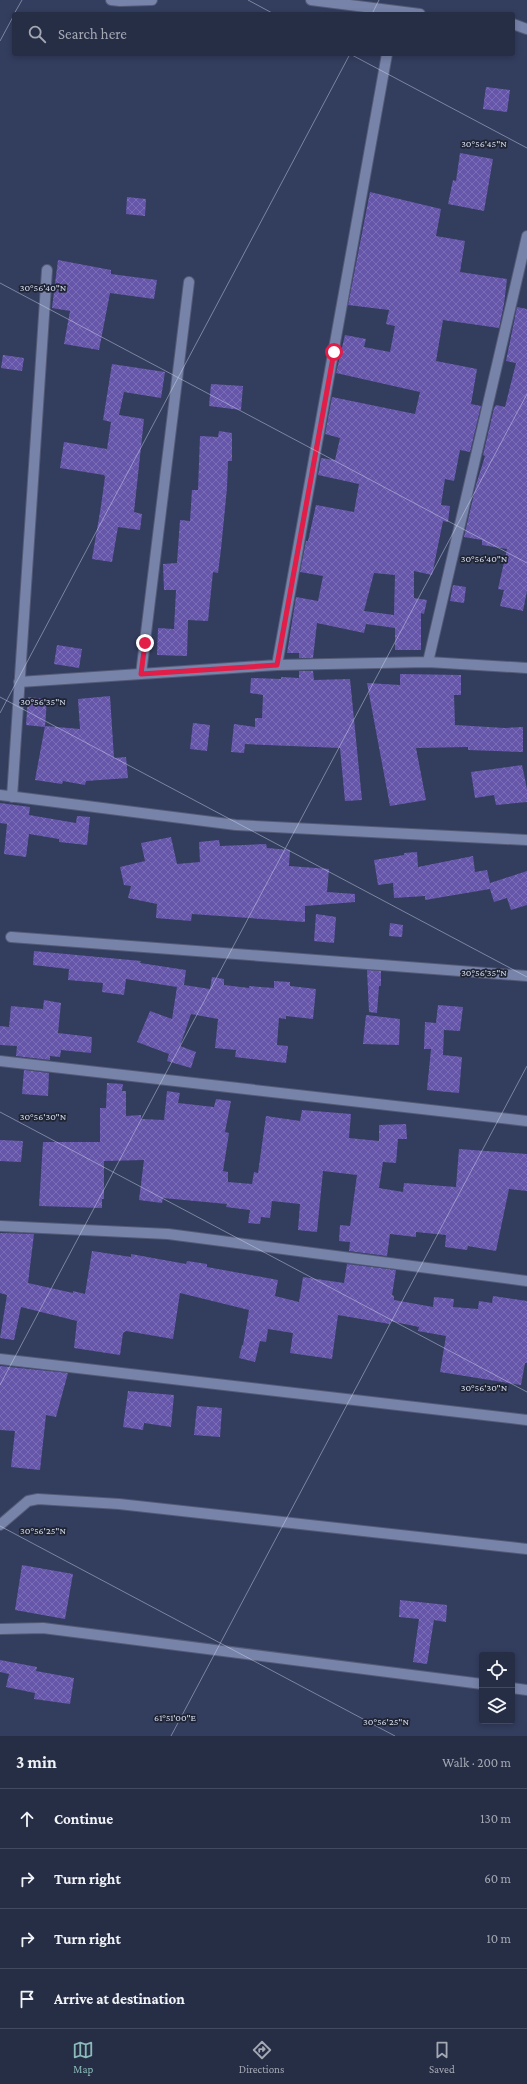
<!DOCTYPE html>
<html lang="en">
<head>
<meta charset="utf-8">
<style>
	:root { --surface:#262e46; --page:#323a51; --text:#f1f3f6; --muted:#a4a8b3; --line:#424a5f; --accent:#8bbbb9 }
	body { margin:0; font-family:"Crimson Pro",serif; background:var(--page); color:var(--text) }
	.controls { position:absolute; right:12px; bottom:12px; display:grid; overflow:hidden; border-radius:4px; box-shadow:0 2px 6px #0003 }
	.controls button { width:36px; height:36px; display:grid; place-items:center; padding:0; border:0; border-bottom:1px solid var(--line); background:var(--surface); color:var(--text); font:20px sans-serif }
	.stop { position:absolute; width:12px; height:12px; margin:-9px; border:3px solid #e11d48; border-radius:50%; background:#fff }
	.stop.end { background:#e11d48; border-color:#fff; box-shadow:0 1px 4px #0008 }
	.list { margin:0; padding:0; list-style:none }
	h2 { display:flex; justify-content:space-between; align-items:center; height:52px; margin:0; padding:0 16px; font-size:17px }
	h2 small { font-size:13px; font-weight:400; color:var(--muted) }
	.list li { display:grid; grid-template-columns:26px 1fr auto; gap:12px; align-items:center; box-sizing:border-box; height:60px; padding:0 16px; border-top:1px solid var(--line) }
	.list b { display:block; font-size:15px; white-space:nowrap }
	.list em { font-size:13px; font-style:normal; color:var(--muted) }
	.icon { flex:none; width:22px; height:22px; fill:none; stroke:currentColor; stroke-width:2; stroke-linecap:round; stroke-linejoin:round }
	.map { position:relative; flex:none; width:527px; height:1736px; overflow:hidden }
	.search { position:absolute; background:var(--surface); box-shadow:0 2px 6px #0003; left:12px; right:12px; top:12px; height:44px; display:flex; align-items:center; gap:10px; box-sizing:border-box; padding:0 14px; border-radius:4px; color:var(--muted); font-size:15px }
	.sheet { height:292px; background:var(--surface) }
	nav { display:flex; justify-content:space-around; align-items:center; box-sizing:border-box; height:56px; border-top:1px solid var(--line); background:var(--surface); font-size:11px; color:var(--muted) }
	nav a { display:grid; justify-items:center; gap:2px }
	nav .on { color:var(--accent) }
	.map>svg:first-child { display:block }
	.building { fill:url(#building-cross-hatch); fill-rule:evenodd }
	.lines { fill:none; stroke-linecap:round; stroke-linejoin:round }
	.street-casing { stroke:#535a76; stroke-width:12 }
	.street { stroke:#7783a9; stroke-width:10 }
	.route { stroke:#e11d48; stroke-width:5 }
	.ticks { fill:none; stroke:#d5dcf1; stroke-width:1; stroke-opacity:0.45 }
	.ticks-label { font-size:10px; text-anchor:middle; fill:#d5dcf1; stroke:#202534; stroke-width:3.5; stroke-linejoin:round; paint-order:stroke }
</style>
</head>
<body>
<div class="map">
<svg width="527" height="1736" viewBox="0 0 527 1736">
	<defs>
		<pattern id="building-cross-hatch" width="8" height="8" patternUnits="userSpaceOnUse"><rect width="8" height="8" fill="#6656aa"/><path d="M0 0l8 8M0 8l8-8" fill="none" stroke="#7b6eb6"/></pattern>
	</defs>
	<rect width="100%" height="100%" fill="#333d5e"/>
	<path class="building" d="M486,87L510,90L507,112L483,109Z
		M460,153L493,159L484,211L448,204L453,180L456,181Z
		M370,192L441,209L436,236L465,241L460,272L507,279L504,304L499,328L443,320L436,361L477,369L471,404L481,406L470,452L460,450L454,481L445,479L441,505L450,506L448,522L443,521L432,575L414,571V598L427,600L424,614L421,613V650H395V628L366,624L364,633L317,623L313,658H299V653H287L296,597L318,601L323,576L300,572L306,541H308L316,505L354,512L359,484L318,475L321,458L335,460L340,438L325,434L332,397L415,414L420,392L336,373L345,335L366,339L364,347L390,352L395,326L386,324L389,310L348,305ZM374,573L395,575L394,615L364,611Z
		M127,197L146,199L145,216L126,214Z
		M58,260L111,270V274L157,280L154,299L110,293L99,350L64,344L70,311L52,308Z
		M517,307L527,309V591L523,611L500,606L504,590L498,589L507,549L482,545V540L464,537L476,485L485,456L483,455L494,408L496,405L505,407L516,363L506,361Z
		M3,355L24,358L22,371L1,368Z
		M112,364L165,372L161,398L124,392L119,415L144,419L134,512L142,514L140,530L118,527L112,562L92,559L101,506L105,477L104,475L60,468L64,442L107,449L111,422L103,420Z
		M211,384L243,386L241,410L209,406Z
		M219,431L232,433V461H228L227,488L221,549L218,573L213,572L208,621L188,620L187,656L157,655L158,628L174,629L176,590H164L163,564L177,563L180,520L190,521L192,490H198L200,436L218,437Z
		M453,585L466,587L464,603L450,601Z
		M57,645L82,649L79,668L54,664Z
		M299,671H313L314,680L350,679L362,800L345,801L340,748L245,744L244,753L231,752L234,724L255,727V718H262L263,695L250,693L251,678L281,679V677L299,678Z
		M400,674L461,675V695H454L455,725L505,728L523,727V752L468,750V747L416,748L426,800L390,806L367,683L400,685Z
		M110,696L114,758L126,757L128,778L86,781L85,785L63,781L62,784L35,780L45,726L80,729L78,699Z
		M28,697L47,699L45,727L26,725Z
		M193,723L210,725L207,751L190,749Z
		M522,765L527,789V802L496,805L494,795L475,798L471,772Z
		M0,803L30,807L29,815L76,823L77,816L90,817L87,845L59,842V839L29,834L26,857L4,854L7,824L0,823Z
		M171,837L177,864L200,862L199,842L219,840L220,846L266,844L267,848L290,850L289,866L329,869L327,892L355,894V902L305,906V922L192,914L191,921L156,918L157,904L128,898L131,886L124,885L120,867L145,861L141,843Z
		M417,852L418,867L473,856L475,872L487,870L490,883L527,871V905L511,910L507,898L494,902L490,889L425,900V896L394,898L393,883L378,885L374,860L404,855V853Z
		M316,914L336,917L334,943L314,941Z
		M390,923L403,925L402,937L389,936Z
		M34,951L141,961L140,963L186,970L184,985L210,989L212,977L224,979V985L249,988V986L274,988V981L290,982V986L316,989L313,1019L286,1016V1019L279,1018L277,1045L288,1046L286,1063L235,1057L236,1050L215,1048L218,1019L191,1014L180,1046L196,1052L191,1068L167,1061L169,1054L137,1042L150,1011L172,1019L177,987L126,979L124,995L102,992L103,983L68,980L69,969L33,965Z
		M367,970L381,971V986H379L377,1013L369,1012Z
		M44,1000L61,1003L58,1033L92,1037L91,1053L61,1050L60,1057L50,1056V1060L16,1056L17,1046L0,1045V1026L9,1027L11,1006L43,1009Z
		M438,1005L463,1007L460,1031L444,1030L443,1055L462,1057L459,1093L427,1090L431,1049H424L425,1022L436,1023Z
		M366,1015L400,1019L399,1045L363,1044Z
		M24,1070L49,1073L48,1096L22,1094Z
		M107,1083L123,1084L122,1091H126V1116L141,1115V1119L164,1120L167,1091L180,1093L178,1103L214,1107L216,1099L231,1101L225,1132L229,1133L223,1171L228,1172V1182L252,1184L254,1172L258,1173L266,1116L300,1121L302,1110L351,1114L349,1138L379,1141V1125L406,1124L407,1139H398L396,1163L383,1162L379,1188L403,1192L404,1183L456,1187L459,1149L527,1154V1191L509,1189L496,1251L468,1246L467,1250L445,1247L446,1235L416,1232V1237L390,1234L387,1256L349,1251L350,1242L339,1241L340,1225L350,1226L357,1175L323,1171L317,1232L298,1230L300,1204L272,1201L270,1218L261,1217L260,1224L248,1223L250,1210L226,1207L227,1204L163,1198L162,1203L139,1200L144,1160L104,1161V1199H102V1208L39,1206L43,1142H100V1108H106Z
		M0,1140L23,1141L21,1162L0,1161Z
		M0,1233L34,1234L28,1283L73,1293V1291L85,1294L92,1251L131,1257V1254L186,1264L187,1261L207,1264V1267L278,1280L275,1296L299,1302L303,1277L344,1283L347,1264L396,1270L392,1295L394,1296V1300L433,1307L434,1297L454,1299L453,1307L478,1309L479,1301L492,1303L493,1296L527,1301V1363H525L521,1385L440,1372L446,1336L418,1331L419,1327L390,1321V1324L338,1315L332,1359L290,1353L293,1333L268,1329L266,1342L260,1341L255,1362L239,1358L242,1345H243L249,1310L180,1293L173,1339L126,1331L123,1333L120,1355L74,1348L77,1321L21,1307L14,1340L0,1338L7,1295L0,1293Z
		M0,1366L68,1373L56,1417L46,1415L40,1470L11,1467L15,1431L0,1430Z
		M128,1391L174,1395L171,1427L144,1423L143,1430L123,1427Z
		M197,1406L222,1408L220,1437L194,1435Z
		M22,1565L73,1574L65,1619L15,1610Z
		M400,1600L447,1605L446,1622L434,1620L427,1664L413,1662L419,1619L399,1617Z
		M0,1660L37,1667L36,1671L74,1678L70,1704L34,1699L35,1693L6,1687L9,1674L0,1672Z"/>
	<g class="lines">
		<defs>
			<path id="street" d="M111,0L120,1L152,0
				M311,0L420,14
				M513,24L527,29
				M428,662L527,236
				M277,665L387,54
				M141,674L189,282
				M19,682L277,665L428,662L527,668
				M0,795L236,825L527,840
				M12,797L47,270
				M11,937L527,976
				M0,1061L527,1121
				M0,1226L168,1234L527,1281
				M0,1359L527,1420
				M0,1525L28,1501L38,1499L119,1504L527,1549
				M0,1629L43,1628L482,1684
				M512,1688L527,1690"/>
		</defs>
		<use href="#street" class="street-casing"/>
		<use href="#street" class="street"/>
	</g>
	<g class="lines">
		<path class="route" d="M145,643L141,674L277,665L334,352"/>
	</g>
	<path class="ticks" d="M248,0L274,14M14,14L22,0M372,14L379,0M0,41L14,15M350,54L527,148M0,283L527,563M0,697L527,977M0,713L350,54M0,1112L527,1392M0,1385L527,394M0,1526L395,1736M171,1736L527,1066"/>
	<g class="ticks-label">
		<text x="484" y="147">30°56'45"N</text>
		<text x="43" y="291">30°56'40"N</text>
		<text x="484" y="562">30°56'40"N</text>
		<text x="43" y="705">30°56'35"N</text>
		<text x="484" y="976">30°56'35"N</text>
		<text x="43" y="1120">30°56'30"N</text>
		<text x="484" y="1391">30°56'30"N</text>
		<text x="43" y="1534">30°56'25"N</text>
		<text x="175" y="1721">61°51'00"E</text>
		<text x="386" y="1725">30°56'25"N</text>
	</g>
</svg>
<div class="controls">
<button><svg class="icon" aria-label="locate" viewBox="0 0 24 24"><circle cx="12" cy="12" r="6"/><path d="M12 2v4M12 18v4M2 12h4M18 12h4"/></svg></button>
<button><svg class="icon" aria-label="layers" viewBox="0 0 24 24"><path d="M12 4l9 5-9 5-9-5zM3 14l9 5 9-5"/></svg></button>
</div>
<div class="stop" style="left:334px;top:352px"></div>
<div class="stop end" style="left:145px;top:643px"></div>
<div class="search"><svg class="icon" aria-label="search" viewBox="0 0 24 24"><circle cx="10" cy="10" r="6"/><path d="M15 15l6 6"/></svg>Search here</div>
</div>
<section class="sheet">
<h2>3 min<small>Walk · 200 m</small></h2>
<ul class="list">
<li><svg class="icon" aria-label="ahead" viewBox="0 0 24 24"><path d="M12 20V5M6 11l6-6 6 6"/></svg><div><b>Continue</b></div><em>130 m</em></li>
<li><svg class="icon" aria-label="right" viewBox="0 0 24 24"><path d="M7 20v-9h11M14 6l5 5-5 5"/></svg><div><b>Turn right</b></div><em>60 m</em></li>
<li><svg class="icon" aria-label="right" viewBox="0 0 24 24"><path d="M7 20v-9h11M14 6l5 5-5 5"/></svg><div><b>Turn right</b></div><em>10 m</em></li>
<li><svg class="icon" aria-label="arrive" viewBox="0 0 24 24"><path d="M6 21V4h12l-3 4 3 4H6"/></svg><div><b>Arrive at destination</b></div></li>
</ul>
</section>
<nav>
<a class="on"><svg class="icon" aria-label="map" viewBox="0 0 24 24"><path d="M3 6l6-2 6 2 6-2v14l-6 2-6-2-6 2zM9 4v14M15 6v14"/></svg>Map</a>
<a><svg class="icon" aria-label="directions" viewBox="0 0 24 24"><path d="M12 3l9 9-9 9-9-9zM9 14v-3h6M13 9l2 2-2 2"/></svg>Directions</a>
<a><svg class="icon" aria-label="saved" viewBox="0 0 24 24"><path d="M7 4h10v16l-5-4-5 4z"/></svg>Saved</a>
</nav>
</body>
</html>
